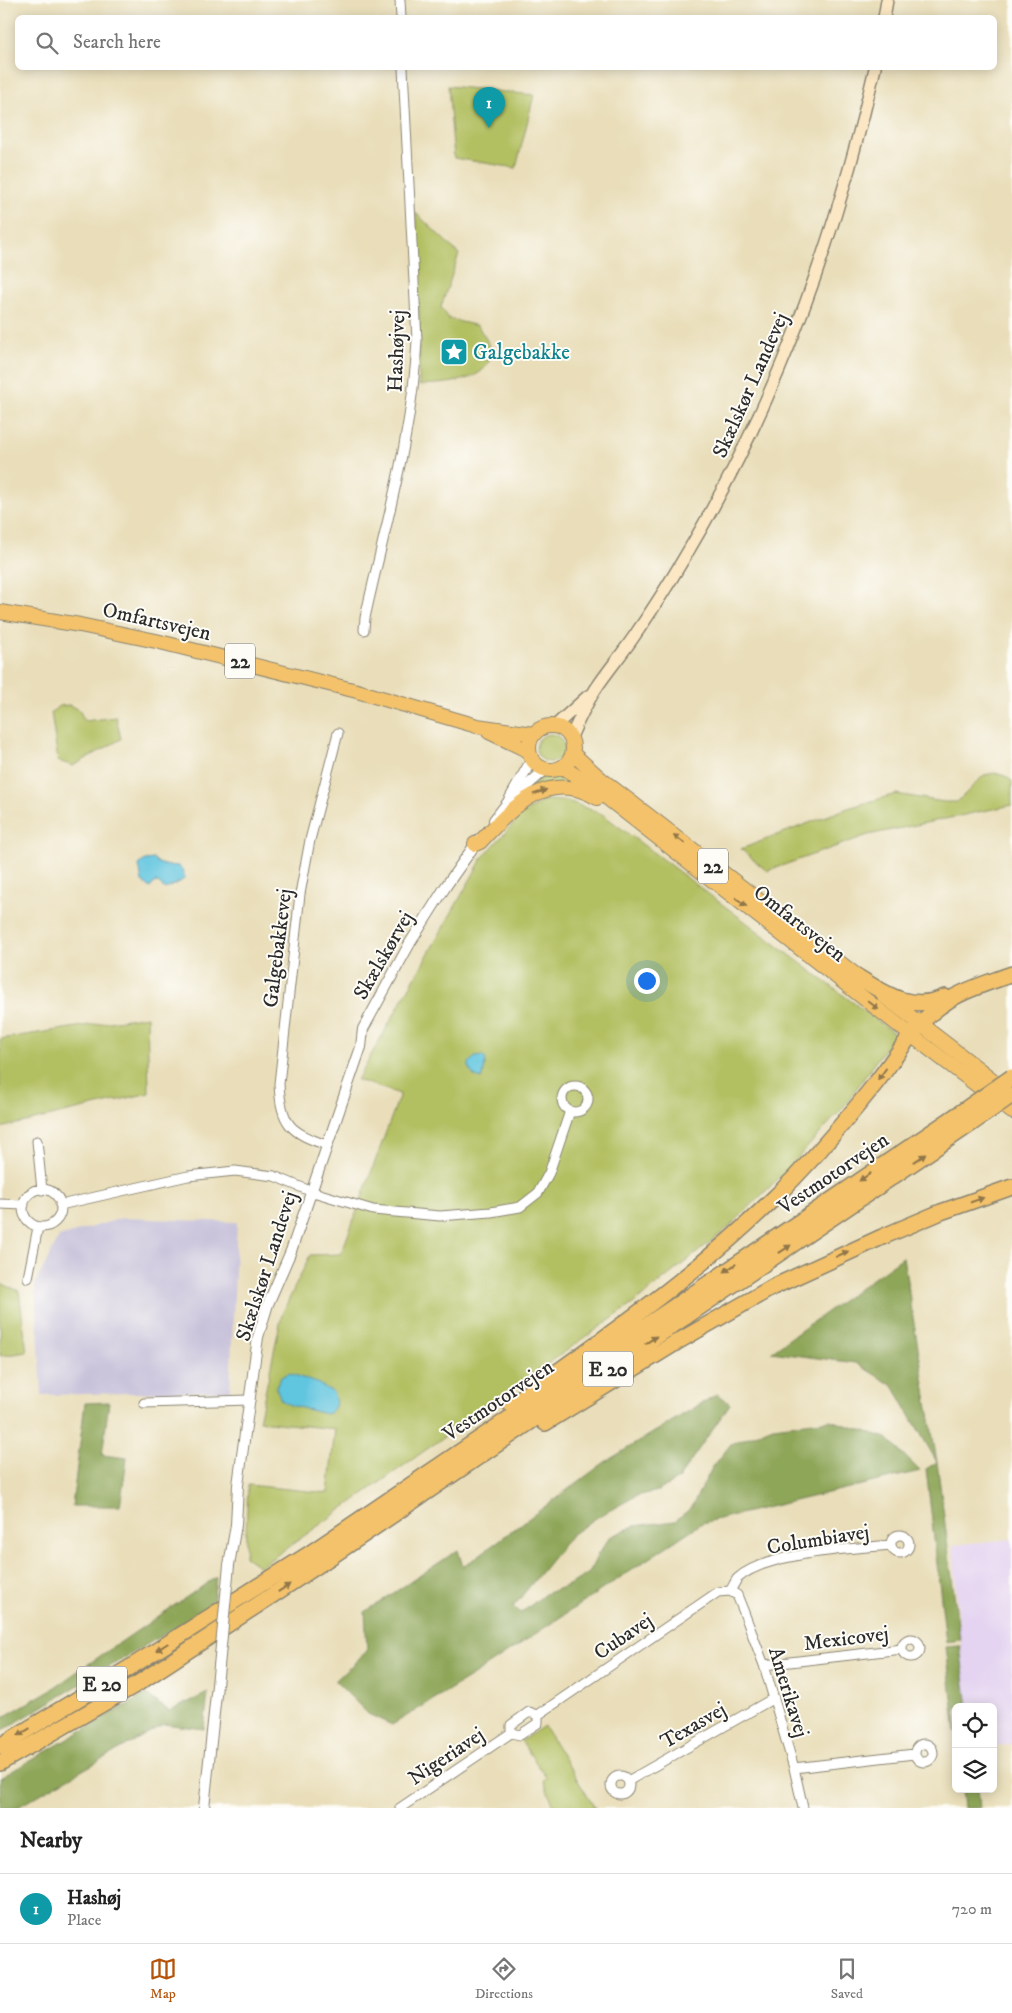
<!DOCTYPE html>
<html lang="en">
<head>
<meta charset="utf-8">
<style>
	:root { --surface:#fff; --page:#f2f2f2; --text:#222; --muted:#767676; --line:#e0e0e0; --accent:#b45309 }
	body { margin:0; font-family:"IM FELL DW Pica",serif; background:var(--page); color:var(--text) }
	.controls { position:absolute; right:15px; bottom:15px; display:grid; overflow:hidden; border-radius:8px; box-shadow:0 2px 12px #0003 }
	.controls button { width:45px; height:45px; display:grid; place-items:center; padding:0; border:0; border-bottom:1px solid var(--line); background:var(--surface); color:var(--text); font:25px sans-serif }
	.you { position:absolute; left:646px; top:980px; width:18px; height:18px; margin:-12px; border:4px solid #fff; border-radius:50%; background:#1a73e8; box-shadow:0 0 0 8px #1a73e833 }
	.badge { display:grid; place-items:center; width:32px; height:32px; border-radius:50%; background:var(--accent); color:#fff; font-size:16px; font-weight:700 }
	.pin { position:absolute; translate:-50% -41px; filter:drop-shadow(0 1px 2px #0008) }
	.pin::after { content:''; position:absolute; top:26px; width:18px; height:15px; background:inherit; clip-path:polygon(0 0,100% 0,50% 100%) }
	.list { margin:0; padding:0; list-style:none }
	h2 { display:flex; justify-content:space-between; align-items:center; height:65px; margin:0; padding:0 20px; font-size:21px }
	h2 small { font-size:16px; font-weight:400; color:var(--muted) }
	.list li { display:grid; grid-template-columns:32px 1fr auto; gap:15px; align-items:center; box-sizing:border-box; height:70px; padding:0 20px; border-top:1px solid var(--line) }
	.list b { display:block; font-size:19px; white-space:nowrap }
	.list p { margin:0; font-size:16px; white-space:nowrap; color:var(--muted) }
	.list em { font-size:16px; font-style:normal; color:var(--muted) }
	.icon { flex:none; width:28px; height:28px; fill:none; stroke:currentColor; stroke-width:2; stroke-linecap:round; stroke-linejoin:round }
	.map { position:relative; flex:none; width:1012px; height:1808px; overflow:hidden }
	.search { position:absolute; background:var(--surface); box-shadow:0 2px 12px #0003; left:15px; right:15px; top:15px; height:55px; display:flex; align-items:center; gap:12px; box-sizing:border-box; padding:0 18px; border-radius:8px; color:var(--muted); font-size:19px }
	.sheet { height:135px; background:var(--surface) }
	nav { display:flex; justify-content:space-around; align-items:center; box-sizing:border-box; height:70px; border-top:1px solid var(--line); background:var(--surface); font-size:14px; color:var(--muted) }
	nav a { display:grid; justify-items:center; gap:2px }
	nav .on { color:var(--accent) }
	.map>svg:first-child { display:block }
	.built { fill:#e4d3f1 }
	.industrial { fill:#c6c0d9 }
	.green { fill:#b3c062; stroke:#6f7646 }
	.forest { fill:#8ea658; stroke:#5c6842 }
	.water { fill:#61c5df; stroke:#467885 }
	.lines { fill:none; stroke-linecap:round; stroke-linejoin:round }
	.minor-casing { stroke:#8a8472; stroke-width:11 }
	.tertiary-casing { stroke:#8a8472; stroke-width:12 }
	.secondary-casing { stroke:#8a8472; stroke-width:14 }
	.primary-casing { stroke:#8a8472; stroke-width:16 }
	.motorway-casing { stroke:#8a8472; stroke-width:18 }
	.minor { stroke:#fff; stroke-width:9 }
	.tertiary { stroke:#fff; stroke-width:10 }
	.secondary { stroke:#fbe7c3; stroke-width:11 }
	.primary { stroke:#f4c26a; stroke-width:14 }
	.motorway { stroke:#f4c26a; stroke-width:15 }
	.tertiary-bridge-casing { stroke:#8a8472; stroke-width:12; stroke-linecap:butt }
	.motorway-bridge-casing { stroke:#8a8472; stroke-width:18; stroke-linecap:butt }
	.tertiary-bridge { stroke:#fff; stroke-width:10 }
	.motorway-bridge { stroke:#f4c26a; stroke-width:15 }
	.oneway { fill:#90764a }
	.labels { text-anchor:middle; stroke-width:4; stroke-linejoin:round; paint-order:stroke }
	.shield { fill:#fdfcf7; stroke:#6a6a68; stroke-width:1 }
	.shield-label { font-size:20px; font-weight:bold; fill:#2b2b2b }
	.street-label { font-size:21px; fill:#2b2b2b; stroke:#fdfcf7 }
	.culture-label { font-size:21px; fill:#0d838f; stroke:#fdfcf7; text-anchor:start }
</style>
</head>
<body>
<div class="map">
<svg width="1012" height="1808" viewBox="0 0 1012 1808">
	<rect width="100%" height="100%" fill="#fdfcf7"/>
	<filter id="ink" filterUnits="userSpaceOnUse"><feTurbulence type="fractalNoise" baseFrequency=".02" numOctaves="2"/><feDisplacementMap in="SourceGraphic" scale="10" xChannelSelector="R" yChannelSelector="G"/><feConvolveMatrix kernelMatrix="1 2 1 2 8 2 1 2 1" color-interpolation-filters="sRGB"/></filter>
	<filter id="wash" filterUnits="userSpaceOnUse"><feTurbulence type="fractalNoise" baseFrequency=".0096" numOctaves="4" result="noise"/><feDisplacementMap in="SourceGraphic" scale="20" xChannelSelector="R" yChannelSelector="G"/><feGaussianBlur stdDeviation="1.12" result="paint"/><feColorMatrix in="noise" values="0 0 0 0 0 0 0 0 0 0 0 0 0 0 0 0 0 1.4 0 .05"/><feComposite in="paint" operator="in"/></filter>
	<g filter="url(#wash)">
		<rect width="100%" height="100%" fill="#e9deb9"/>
		<path class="built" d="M1012,1539V1744L993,1746V1707H968L960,1640L953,1545Z"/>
		<path class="industrial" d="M122,1218L237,1222L230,1391L42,1395L35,1284L59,1237Z"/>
		<path class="green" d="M448,86L534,95L516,168L454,158Z
			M416,213L459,254L441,307L449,319L478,326C481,332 488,340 490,347C496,383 442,384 419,385V311Z
			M69,705L79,710L85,721L116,717L121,739L73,766L58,761L51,712L60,706Z
			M536 748a14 14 0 1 1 28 0a14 14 0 1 1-28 0Z
			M995,773L1005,776L1012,781V805L868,835L767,871L741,849L848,808L896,794L944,802H957L984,775Z
			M564,775L589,787L524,796L538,778Z
			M545,800L568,801L602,814L895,1034L843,1108L784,1173L729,1227L634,1303L260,1567L245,1557L248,1485L328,1493L335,1429L259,1421L282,1314L310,1255L341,1254L400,1094L357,1080L483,857L523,813Z
			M147,1016L149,1093L0,1128V1039Z
			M0,1283L19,1291L27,1352L0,1356Z
			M544,1726L595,1808H555L543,1780L546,1777L521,1741Z"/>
		<path class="forest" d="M903,1257L937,1462L960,1640L946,1642L926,1469L937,1462L893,1386L856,1363L771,1352Z
			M717,1394L730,1404L678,1479L658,1491L636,1496L596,1518L571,1535L513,1607L521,1613L545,1594L571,1584L589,1573L598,1554L610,1537L634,1526L675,1521L691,1508L712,1468L731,1444L773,1427L830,1420L887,1438L920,1471L702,1523L475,1674L392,1725L368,1714L335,1681L367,1651L365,1612L458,1550L463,1567L605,1462Z
			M109,1402L102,1455L127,1458L120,1506H72L85,1403Z
			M216,1577L213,1605L0,1732V1719L52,1689Z
			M960,1646L968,1707H956V1732L946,1647Z
			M208,1693L204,1729L164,1724L16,1808H0V1778L146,1694L169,1711Z
			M962,1789H978L980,1808H964Z"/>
		<path class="water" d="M154,859C156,861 158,863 161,864C173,869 181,859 185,878L180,882L165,889L158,883L155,882L150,888L142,882L139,865L145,860Z
			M483,1056L486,1060L483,1076L481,1079L474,1076L469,1069V1063L475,1057Z
			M289,1373L317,1383L333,1392C337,1402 337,1410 326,1414L290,1405L281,1400L276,1387L281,1377Z"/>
	</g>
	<g filter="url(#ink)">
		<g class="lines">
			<defs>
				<path id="minor" d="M400,0L401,18
					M364,630L365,618C385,526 413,434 417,340L403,68
					M562 1099a13 13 0 1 1 26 0a13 13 0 1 1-26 0Z
					M37,1141L42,1190
					M327,1145C290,1133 281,1124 279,1084L300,894L310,840L338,733
					M23 1208a19 19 0 1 1 38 0a19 19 0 1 1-38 0Z
					M0,1204L24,1205
					M60,1205L188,1176L235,1171L274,1176L310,1191L373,1210L440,1216L491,1212L520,1207L538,1193L549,1173L570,1111
					M28,1278L38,1227
					M144,1403L250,1400
					M891 1544a9 9 0 1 1 18 0a9 9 0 1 1-18 0Z
					M730,1591L737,1595L743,1610L764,1665L794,1768L803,1808
					M730,1591C733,1587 735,1581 738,1578C766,1552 853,1549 891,1545
					M902 1648a9 9 0 1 1 18 0a9 9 0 1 1-18 0Z
					M764,1665L902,1649
					M529,1712L538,1715V1723L520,1735L511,1733V1725Z
					M538,1715L718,1592L730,1591
					M915 1753a9 9 0 1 1 18 0a9 9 0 1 1-18 0Z
					M794,1768L914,1754
					M611 1785a9 9 0 1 1 18 0a9 9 0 1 1-18 0Z
					M628,1781L774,1698
					M400,1808L511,1733"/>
				<path id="tertiary" d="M516,795L545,770
					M494,820L508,802L532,759
					M229,1565L236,1525L238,1485L258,1337L268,1304L291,1251L361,1047L363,1029L410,943L446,886L479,839
					M204,1808L219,1666"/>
				<path id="secondary" d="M884,18L887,0
					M555,726L588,696
					M571,737C578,721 586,705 595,690C608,670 624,652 637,632C660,599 681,564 701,529C784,382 837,232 875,68"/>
				<path id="primary" d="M0,612L80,625L156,641L357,691L477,726L534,734
					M529 748a22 22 0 1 1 44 0a22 22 0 1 1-44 0Z
					M489,732L529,751
					M573,754L601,779L865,982
					M563,767L593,787L911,1035L1012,1112
					M475,844L480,842C512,808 547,768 597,798
					M884,996L1007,1091"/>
				<path id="motorway" d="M856,976C884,993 911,1013 945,997
					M511,1405C601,1340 693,1278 772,1200C809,1165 843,1124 875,1084C898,1055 916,1020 949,1000C968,988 991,982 1012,974
					M545,1423L677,1342L773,1287L882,1237L941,1212L1012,1187
					M0,1746L129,1668L312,1552L963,1111
					M0,1763L137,1684L326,1560L972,1123"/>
			</defs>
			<use href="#minor" class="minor-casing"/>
			<use href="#tertiary" class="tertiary-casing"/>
			<use href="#secondary" class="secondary-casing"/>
			<use href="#primary" class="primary-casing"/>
			<use href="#motorway" class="motorway-casing"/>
			<use href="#minor" class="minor"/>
			<use href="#tertiary" class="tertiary"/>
			<use href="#secondary" class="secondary"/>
			<use href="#primary" class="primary"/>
			<use href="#motorway" class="motorway"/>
			<defs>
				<path id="tertiary-bridge" d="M219,1666L229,1565"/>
				<path id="motorway-bridge" d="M963,1111L1012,1077
					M972,1123L1012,1095"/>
			</defs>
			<use href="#tertiary-bridge" class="tertiary-bridge-casing"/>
			<use href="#motorway-bridge" class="motorway-bridge-casing"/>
			<use href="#tertiary-bridge" class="tertiary-bridge"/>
			<use href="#motorway-bridge" class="motorway-bridge"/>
		</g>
		<defs><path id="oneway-solid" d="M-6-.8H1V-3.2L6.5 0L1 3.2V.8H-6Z" transform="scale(1.25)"/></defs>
		<g class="oneway">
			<use href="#oneway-solid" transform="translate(540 792) rotate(-19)"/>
			<use href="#oneway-solid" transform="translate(679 839) rotate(-142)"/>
			<use href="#oneway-solid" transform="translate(741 902) rotate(38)"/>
			<use href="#oneway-solid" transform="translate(873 1005) rotate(39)"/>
			<use href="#oneway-solid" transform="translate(882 1074) rotate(126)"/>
			<use href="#oneway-solid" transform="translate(920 1158) rotate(-34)"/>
			<use href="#oneway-solid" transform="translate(865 1177) rotate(146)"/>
			<use href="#oneway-solid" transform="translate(977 1200) rotate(-19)"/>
			<use href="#oneway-solid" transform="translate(785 1249) rotate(-34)"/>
			<use href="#oneway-solid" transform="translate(842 1254) rotate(-24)"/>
			<use href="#oneway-solid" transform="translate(730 1268) rotate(146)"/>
			<use href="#oneway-solid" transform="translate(651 1340) rotate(-34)"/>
			<use href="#oneway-solid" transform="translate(284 1588) rotate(-33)"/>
			<use href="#oneway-solid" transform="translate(162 1647) rotate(148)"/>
			<use href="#oneway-solid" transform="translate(24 1732) rotate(149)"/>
		</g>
	</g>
	<defs>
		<symbol id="sight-square" viewBox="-11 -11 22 22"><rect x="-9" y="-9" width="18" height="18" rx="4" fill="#0f9aa8" stroke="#fdfcf7"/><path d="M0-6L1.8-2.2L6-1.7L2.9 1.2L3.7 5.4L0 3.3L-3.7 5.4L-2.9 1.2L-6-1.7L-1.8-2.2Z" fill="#fff"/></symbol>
	</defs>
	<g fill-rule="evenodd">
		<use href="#sight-square" x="438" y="336" width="32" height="32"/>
	</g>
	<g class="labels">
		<g class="shield">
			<rect x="225" y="643.5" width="30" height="35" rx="4"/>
			<rect x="698" y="848.5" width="30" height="35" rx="4"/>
			<rect x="583" y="1351.5" width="50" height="35" rx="4"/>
			<rect x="77" y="1666.5" width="50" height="35" rx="4"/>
		</g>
		<g class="shield-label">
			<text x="240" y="668">22</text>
			<text x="713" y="873">22</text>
			<text x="608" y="1376">E 20</text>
			<text x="102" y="1691">E 20</text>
		</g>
		<g class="street-label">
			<text transform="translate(396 351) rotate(-88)" y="7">Hashøjvej</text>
			<text transform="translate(750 385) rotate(-66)" y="7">Skælskør Landevej</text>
			<text transform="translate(157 621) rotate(13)" y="7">Omfartsvejen</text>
			<text transform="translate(800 923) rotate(38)" y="7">Omfartsvejen</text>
			<text transform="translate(277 948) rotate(-83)" y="7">Galgebakkevej</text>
			<text transform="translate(383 955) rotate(-60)" y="7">Skælskørvej</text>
			<text transform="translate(833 1173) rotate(-34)" y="7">Vestmotorvejen</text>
			<text transform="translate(266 1266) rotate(-72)" y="7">Skælskør Landevej</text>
			<text transform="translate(498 1400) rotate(-34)" y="7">Vestmotorvejen</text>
			<text transform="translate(818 1539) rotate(-9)" y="7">Columbiavej</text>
			<text transform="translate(623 1636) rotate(-34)" y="7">Cubavej</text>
			<text transform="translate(846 1638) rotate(-7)" y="7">Mexicovej</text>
			<text transform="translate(789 1692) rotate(73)" y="7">Amerikavej</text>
			<text transform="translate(693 1725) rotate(-30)" y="7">Texasvej</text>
			<text transform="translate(446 1756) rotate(-34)" y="7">Nigeriavej</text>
		</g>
		<g class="culture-label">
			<text x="473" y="359">Galgebakke</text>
		</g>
	</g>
</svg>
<div class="controls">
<button><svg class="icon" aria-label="locate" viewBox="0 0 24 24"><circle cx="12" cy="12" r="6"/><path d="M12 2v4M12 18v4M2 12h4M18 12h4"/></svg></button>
<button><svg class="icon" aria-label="layers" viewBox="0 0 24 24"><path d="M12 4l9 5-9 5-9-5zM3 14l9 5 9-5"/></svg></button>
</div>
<div class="you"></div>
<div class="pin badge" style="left:489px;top:128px;background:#0f9aa8">1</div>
<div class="search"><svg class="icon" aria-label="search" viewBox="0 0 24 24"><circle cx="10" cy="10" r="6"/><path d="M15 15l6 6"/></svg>Search here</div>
</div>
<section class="sheet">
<h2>Nearby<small></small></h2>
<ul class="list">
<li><span class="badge" style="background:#0f9aa8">1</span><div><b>Hashøj</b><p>Place</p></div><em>720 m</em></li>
</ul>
</section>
<nav>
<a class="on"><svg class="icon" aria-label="map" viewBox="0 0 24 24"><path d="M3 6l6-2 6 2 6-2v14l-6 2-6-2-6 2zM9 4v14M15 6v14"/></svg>Map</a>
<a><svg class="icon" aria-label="directions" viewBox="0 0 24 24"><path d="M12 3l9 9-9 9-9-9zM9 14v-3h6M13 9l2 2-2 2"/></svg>Directions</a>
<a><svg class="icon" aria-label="saved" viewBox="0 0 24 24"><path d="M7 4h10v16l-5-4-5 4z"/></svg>Saved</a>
</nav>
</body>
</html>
